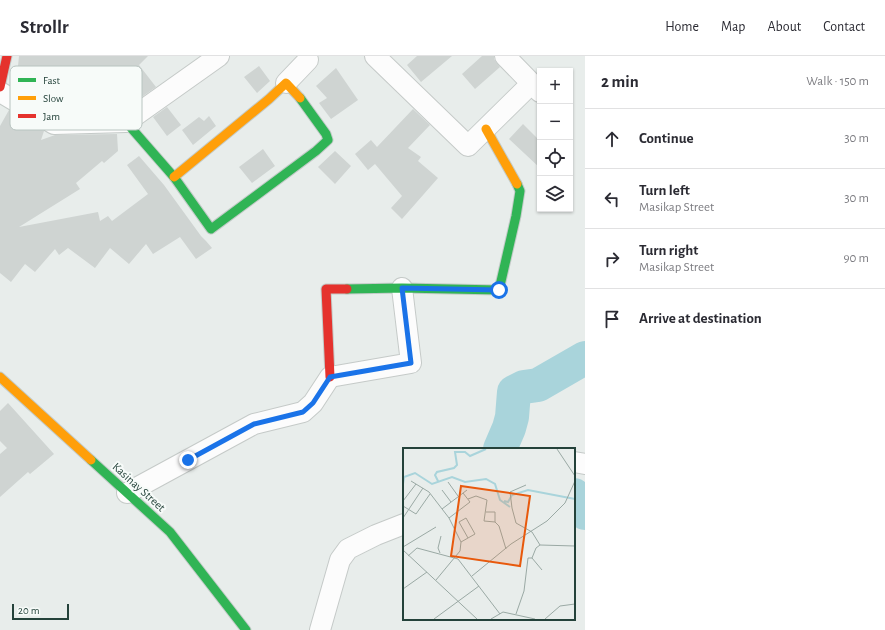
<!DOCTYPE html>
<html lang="en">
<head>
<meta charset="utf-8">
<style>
	:root { --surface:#fff; --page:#f7f7f7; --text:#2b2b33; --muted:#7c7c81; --line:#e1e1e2 }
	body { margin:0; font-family:"Alegreya Sans",sans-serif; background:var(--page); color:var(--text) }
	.controls { position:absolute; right:12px; top:12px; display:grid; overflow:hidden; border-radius:0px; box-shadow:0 1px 3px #0004 }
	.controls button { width:36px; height:36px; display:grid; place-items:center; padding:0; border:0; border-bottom:1px solid var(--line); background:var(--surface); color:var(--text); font:20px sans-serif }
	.scale { position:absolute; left:12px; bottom:10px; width:57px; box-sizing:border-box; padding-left:4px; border:2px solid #24423a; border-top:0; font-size:11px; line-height:14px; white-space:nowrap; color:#24423a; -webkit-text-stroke:3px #f7fbf9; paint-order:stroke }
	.stop { position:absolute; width:12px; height:12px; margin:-9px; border:3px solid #1a73e8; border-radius:50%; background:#fff }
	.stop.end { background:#1a73e8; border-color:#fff; box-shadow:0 1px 4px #0008 }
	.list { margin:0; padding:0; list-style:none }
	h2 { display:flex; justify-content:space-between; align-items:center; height:52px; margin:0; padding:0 16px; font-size:17px }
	h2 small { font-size:13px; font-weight:400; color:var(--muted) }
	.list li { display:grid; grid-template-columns:26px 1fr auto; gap:12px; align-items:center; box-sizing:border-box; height:60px; padding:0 16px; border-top:1px solid var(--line) }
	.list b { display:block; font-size:15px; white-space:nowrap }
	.list p { margin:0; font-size:13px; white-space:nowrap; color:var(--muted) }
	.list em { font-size:13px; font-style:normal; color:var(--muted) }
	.icon { flex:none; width:22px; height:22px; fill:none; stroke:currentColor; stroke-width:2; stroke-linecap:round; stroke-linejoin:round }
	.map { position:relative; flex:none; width:585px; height:574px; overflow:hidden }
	header { display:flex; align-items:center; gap:24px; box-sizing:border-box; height:56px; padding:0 20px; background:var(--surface); border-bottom:1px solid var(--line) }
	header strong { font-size:19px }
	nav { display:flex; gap:22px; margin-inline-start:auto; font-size:14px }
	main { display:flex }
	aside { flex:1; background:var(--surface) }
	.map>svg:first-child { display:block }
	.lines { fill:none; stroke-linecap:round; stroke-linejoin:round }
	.river { stroke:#a9d4db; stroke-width:34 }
	.building { fill:#cfd4d2 }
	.street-casing { stroke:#c5cac8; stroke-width:22 }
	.fast-casing { stroke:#c3cbc8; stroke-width:11 }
	.slow-casing { stroke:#c3cbc8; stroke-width:11 }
	.jam-casing { stroke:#c3cbc8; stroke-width:11 }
	.street { stroke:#fcfcfc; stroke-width:20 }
	.fast { stroke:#30b455; stroke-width:9 }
	.slow { stroke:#ff9f0a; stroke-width:9 }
	.jam { stroke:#e5322d; stroke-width:9 }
	.route { stroke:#1a73e8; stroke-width:5 }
	.labels { text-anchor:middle; stroke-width:4; stroke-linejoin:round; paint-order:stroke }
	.street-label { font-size:12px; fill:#24423a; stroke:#f7fbf9 }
	.inset-river { fill:none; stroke:#a9d4db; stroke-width:2 }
	.inset-road { fill:none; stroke:#9aa9a4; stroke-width:1 }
	.view { fill:#e8590c; fill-opacity:0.15; stroke:#e8590c; stroke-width:2 }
	.inset-edge { fill:none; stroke:#24423a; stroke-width:2 }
	.key { fill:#f7fbf9; stroke:#b8c4c0; stroke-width:1 }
	.key-label { font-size:11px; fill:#24423a }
</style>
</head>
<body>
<header>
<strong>Strollr</strong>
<nav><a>Home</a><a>Map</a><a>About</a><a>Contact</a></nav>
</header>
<main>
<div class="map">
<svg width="585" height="574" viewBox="0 0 585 574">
	<rect width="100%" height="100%" fill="#e8edeb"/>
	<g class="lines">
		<path class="river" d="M500,393L509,372L512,361L514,336L524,331L538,329L585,302
			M574,439L585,457"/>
	</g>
	<path class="building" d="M19,0H148L139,9L156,31L123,54L111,55L106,37L61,25L51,53L19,34L23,12L18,10Z
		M417,0H452L421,26L407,9Z
		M482,0H494V3L500,11L475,33L462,18Z
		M259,10L270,25L257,37L244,21Z
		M336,12L358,44L331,63L319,47L327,42L316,30Z
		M167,51L181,69L167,80L153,61Z
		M413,53L430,69L408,92L421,101L418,105L438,122L402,163L391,152L402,140L375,108L368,114L355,98L371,84L377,91Z
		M9,54L44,75L41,84L55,79L117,78L118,95L104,107L102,105L76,127L80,133L19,171L98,156L100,165L108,160L112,165L148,138L127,109L139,100L164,129L201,180L206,185L212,192L196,203L180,181L153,198L146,188L129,208L110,192L95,212L68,192L59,199L55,193L35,216L25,208L11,226L0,217V70Z
		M209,60L216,70L193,89L182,74L199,61L204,65Z
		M523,68L540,85V112L509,83Z
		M263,93L275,110L252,127L239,111Z
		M335,95L351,110L335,128L318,111Z
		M8,347L54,398L30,418L28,416L0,441V398L7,392L0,385V355Z"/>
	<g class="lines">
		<defs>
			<path id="street" d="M375,0L468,90L532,27
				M505,0L540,36
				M286,27L308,4
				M0,36L54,68L126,66L219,0
				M574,406L585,408
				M127,437L254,368L303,356L313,347L330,321L411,307L402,232
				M320,574L340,504L348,493L376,479L404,468"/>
			<path id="fast" d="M126,66L174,121L211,173L316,95L328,84L326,78L300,42
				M347,233L402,232L499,234L516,160L520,135L517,128
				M91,404L170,476L246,574"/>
			<path id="slow" d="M486,73L517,128
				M174,121L269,43L286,27L300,42
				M0,321L91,404"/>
			<path id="jam" d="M0,31L7,0
				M330,321L326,233H347"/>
		</defs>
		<use href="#street" class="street-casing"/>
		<use href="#fast" class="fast-casing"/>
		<use href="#slow" class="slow-casing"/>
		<use href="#jam" class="jam-casing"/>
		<use href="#street" class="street"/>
		<use href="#fast" class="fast"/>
		<use href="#slow" class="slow"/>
		<use href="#jam" class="jam"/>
	</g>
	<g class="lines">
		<path class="route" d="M188,404L254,368L303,356L313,347L330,321L411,307L402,232L499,234"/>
	</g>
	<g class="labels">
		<g class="street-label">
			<text transform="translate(139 431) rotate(42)" y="4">Kasinay Street</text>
		</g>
	</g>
	<g transform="translate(403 392)">
		<rect width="172" height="172" fill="#e8edeb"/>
		<path class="inset-river" d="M35,33L32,27L34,24L51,20L54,17L52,4H62L67,8L83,1M0,36L1,29L12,25L29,36L49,29L62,34L83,31L92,36L97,52L107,59M101,53L105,54L109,47L125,42L172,51"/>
		<path class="inset-road" d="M154,1L172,28M8,33L26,44L46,70L58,94L57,103L33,132M45,34L55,48M123,37L107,44L109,60L113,75L129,84L137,97M39,42L48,54M65,51L73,48L84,52L81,73L92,74M0,53L13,36M0,58L13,66L27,46M39,61L64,42M83,64H92V74L96,78L103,101M0,70L20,40M46,70L67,54L60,45M58,94L72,86L63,70L56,74L65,90M0,99L33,79M0,102L74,171M37,105L35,100L38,88M5,108L14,100L55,111L97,166M129,110L133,100L137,97L172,98M129,110L139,122M69,128L108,96L144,73L162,55L172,33M0,141L24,124M113,166L121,143L125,110H129M31,171L76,138M88,171L100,164L132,171M142,171L157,158L172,156"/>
		<path class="view" d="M58,38L127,48L117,118L48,108Z"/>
		<rect width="172" height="172" class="inset-edge"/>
	</g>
	<rect x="10" y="10" width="132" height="64" rx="6" class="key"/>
	<rect x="18" y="22" width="18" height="4" fill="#30b455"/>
	<rect x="18" y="40" width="18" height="4" fill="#ff9f0a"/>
	<rect x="18" y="58" width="18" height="4" fill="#e5322d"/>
	<g class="key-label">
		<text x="43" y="28">Fast</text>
		<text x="43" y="46">Slow</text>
		<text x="43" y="64">Jam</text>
	</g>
</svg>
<div class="controls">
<button>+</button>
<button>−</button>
<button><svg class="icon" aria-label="locate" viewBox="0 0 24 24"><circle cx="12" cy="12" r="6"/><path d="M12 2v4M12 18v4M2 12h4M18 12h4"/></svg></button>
<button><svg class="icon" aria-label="layers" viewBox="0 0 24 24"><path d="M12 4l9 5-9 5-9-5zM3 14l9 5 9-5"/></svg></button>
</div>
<div class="scale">20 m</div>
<div class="stop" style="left:499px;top:234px"></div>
<div class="stop end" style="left:188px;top:404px"></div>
</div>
<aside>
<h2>2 min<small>Walk · 150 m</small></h2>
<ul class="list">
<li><svg class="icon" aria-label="ahead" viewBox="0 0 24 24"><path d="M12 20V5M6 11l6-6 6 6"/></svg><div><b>Continue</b></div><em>30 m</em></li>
<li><svg class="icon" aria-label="left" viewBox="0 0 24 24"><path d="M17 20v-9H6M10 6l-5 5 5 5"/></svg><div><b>Turn left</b><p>Masikap Street</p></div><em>30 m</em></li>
<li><svg class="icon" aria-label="right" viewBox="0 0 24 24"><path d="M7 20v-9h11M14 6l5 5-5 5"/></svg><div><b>Turn right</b><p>Masikap Street</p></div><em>90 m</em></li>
<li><svg class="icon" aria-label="arrive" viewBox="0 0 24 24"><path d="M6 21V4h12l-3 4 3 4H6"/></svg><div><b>Arrive at destination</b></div></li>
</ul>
</aside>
</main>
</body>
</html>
